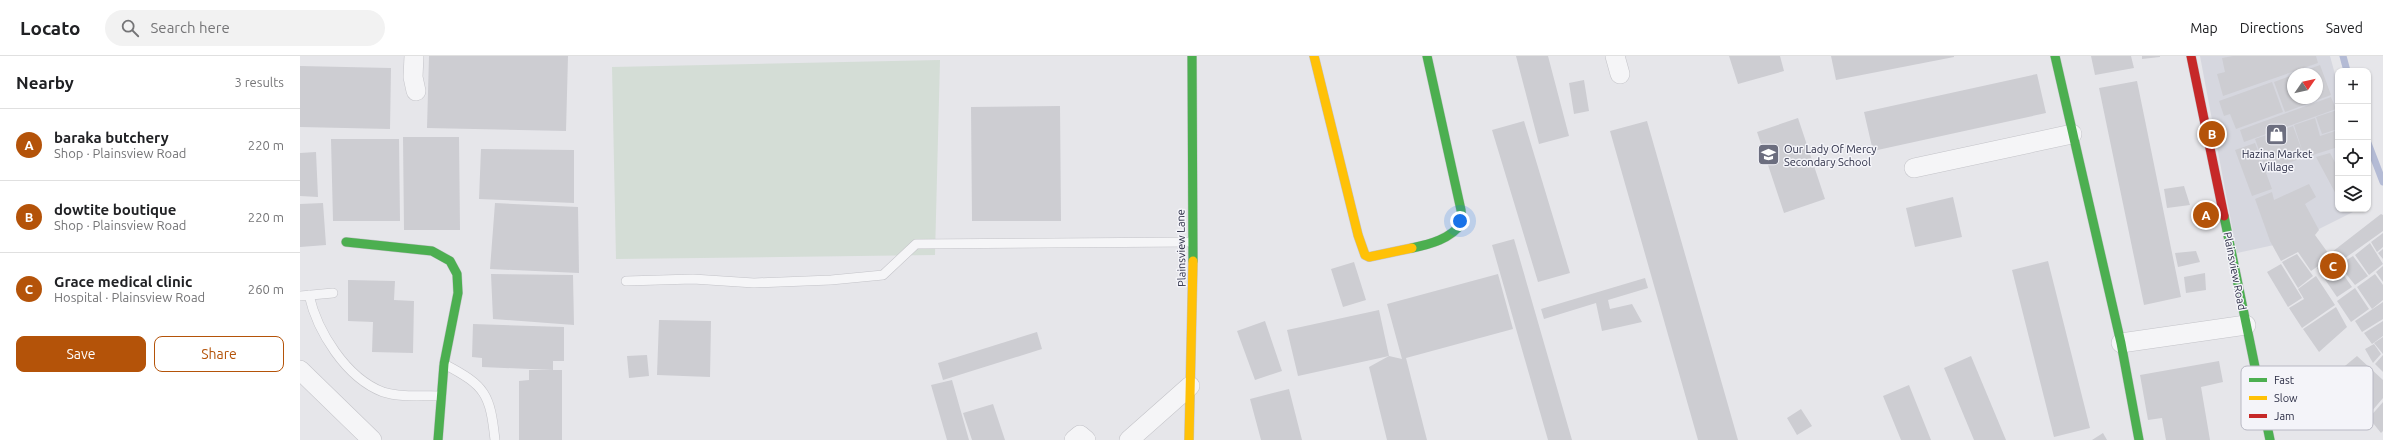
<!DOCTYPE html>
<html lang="en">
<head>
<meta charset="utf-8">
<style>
	:root { --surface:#fff; --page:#f2f2f2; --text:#202124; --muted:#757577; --line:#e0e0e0; --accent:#b45309 }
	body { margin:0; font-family:Ubuntu,sans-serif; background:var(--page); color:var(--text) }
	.controls { position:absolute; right:12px; top:12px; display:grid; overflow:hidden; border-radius:8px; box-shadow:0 1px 3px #0004 }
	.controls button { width:36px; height:36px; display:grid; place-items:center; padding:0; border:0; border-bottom:1px solid var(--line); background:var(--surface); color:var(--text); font:20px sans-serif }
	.compass { position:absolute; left:1987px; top:12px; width:36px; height:36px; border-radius:50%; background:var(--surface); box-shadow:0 1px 3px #0004; rotate:56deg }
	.you { position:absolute; left:1160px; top:165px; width:14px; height:14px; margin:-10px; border:3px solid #fff; border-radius:50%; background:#1a73e8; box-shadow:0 0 0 6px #1a73e833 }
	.badge { display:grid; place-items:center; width:26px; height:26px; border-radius:50%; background:var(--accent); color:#fff; font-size:13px; font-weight:700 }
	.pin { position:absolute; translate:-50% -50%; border:2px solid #fff; box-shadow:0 1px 4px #0006 }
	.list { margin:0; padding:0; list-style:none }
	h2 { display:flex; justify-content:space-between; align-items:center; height:52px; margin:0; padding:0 16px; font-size:17px }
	h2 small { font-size:13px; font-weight:400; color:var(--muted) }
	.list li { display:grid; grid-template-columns:26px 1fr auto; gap:12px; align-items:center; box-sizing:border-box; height:72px; padding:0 16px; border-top:1px solid var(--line) }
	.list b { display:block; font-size:15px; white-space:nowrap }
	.list p { margin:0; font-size:13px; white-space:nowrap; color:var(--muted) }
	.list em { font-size:13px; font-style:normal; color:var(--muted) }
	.actions { display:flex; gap:8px; padding:12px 16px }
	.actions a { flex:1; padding:9px 0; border:1px solid var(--accent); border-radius:8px; text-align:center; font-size:14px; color:var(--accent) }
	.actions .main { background:var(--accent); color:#fff }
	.icon { flex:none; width:22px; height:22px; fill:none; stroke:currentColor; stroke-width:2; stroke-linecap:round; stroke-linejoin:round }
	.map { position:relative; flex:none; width:2083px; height:384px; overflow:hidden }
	header { display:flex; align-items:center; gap:24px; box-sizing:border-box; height:56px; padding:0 20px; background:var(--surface); border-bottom:1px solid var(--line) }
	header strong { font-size:19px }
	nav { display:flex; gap:22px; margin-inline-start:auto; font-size:14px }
	.search { width:280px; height:36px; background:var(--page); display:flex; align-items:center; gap:10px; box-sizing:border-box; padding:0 14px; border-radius:22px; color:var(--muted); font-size:15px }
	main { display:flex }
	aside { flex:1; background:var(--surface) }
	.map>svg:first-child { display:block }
	.built { fill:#d6d7df; fill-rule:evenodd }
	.green { fill:#d4ddd6 }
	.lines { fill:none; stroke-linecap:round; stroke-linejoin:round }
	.stream { stroke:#b4bbd5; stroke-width:7 }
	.building { fill:#cdcdd2 }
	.lane-casing { stroke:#c3c3c8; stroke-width:10 }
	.street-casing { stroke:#c3c3c8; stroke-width:20 }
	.fast-casing { stroke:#c3c3c8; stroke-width:10 }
	.slow-casing { stroke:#c3c3c8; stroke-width:10 }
	.jam-casing { stroke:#c3c3c8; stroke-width:10 }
	.lane { stroke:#f5f5f7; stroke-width:9 }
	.street { stroke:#f5f5f7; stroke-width:19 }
	.fast { stroke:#4caf50; stroke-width:9 }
	.slow { stroke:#ffc107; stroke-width:9 }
	.jam { stroke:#c62828; stroke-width:9 }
	.labels { text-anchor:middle; stroke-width:3; stroke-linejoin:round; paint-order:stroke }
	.poi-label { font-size:11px; fill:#2b2d45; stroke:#f4f4f9; text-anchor:start }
	.street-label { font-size:11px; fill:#2b2d45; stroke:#f4f4f9 }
	.key { fill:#f4f4f9; stroke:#b8b8c3; stroke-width:1 }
	.key-label { font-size:11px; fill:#2b2d45 }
</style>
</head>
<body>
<header>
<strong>Locato</strong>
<div class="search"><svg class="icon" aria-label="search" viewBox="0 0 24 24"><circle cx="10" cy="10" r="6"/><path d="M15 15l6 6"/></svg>Search here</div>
<nav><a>Map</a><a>Directions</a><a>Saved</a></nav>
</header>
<main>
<aside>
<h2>Nearby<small>3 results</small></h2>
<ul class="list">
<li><span class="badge">A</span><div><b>baraka butchery</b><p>Shop · Plainsview Road</p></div><em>220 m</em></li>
<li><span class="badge">B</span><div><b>dowtite boutique</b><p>Shop · Plainsview Road</p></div><em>220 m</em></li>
<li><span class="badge">C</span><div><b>Grace medical clinic</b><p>Hospital · Plainsview Road</p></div><em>260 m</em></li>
</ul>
<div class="actions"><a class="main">Save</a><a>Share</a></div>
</aside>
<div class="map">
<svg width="2083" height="384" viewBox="0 0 2083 384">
	<rect width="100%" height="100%" fill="#e6e6ea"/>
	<path class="built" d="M1900,0H2030L2038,29V153H2059L1997,184L1937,197ZM1993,18H2017V42H1993Z"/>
	<path class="green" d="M640,4L635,199L316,203L312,11Z"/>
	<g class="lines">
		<path class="stream" d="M2043,0L2047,15
			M2068,87L2083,126"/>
	</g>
	<path class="building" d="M129,0H268L266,75L127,72Z
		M1216,0H1248L1269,80L1239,88Z
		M1429,0H1480L1484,15L1438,28Z
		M1531,0H1654V1L1536,24Z
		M1791,0H1831L1834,12L1795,19Z
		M1842,0H1860V1L1842,3Z
		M1933,0H2016L2018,7L1923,40L1917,18L1925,16L1922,2Z
		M2020,9L2031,39L1985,56L1974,26L1993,19V42H2017V18H1995Z
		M0,10L91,12L90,73L0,71Z
		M1737,18L1746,57L1573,95L1564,56Z
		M1284,24L1289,55L1274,58L1269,27Z
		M1837,25L1881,241L1844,249L1799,32Z
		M1972,26L1983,56L1936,73L1930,58L1924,60L1919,45Z
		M2031,41L2036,53L1944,86L1940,74Z
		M760,50L761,165H672L671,51Z
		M2037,54L2038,73L2022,78L2016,61Z
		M1498,62L1525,143L1484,157L1457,76Z
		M2015,62L2020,80L2038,74V91L1966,114L1955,83L1993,70L2003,97L1994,69Z
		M1224,65L1270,217L1238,226L1192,74Z
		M1347,65L1438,384H1398L1310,75Z
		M103,81H159L160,174H104Z
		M31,83H99L100,165H33Z
		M1955,87L1972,133L1952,140L1935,94Z
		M181,93L274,94V147L179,143Z
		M16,96L18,141L0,140V97Z
		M2030,97L2038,112V142L2016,101Z
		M2009,128L2016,141L2005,148L2019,174L2015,179L2031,201L2011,215L1998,196L1981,205L1970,185L1955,143L1972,136L1974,144Z
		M1884,130L1890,149L1867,152L1864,133Z
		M1653,141L1662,181L1615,191L1606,152Z
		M23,147L26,189L0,191V148Z
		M195,147L278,151L279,217L190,213Z
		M2081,158L2083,159V175L2041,205L2032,196Z
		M2083,177V191L2077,196L2071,186Z
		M1214,183L1272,384H1248L1192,189Z
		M2070,187L2083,208L2069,219L2055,199Z
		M2083,193V203L2078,197Z
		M1896,195L1900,206L1878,211L1875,197Z
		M1997,198L2013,220L1998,232L1982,206Z
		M2053,200L2068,220L2055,229L2039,209Z
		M2032,202L2052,231L2037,241L2017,212Z
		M1748,205L1790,372L1754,381L1712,214Z
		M1054,206L1066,244L1043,251L1031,213Z
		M1981,208L2002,242L1988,251L1967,216Z
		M2083,210V226L2076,216Z
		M1905,217L1906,234L1886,237L1884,221Z
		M191,218L273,219L274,269L193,263Z
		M1198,218L1213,273L1106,302L1127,384H1087L1069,311L1089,300L1102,303L1087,248Z
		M2075,218L2083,229V244L2072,253L2057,231Z
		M2016,220L2035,249L2002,272L1989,252L2004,243L1998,233Z
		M1345,222L1348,232L1308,244L1310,253L1332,248L1342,266L1302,275L1296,247L1244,263L1241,253Z
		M48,224L95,225L94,244L114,245L113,297L72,296L73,266L48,265Z
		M2055,232L2069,253L2051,266L2037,245Z
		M2083,246V263L2062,276L2055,265Z
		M2036,251L2047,271L2019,296L2003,273Z
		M1079,254L1089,300L998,320L987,274Z
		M359,264L411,265L410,321L357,319Z
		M965,265L982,315L955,324L937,275Z
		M2083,265V280L2072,288L2064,277Z
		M173,268L264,271V305H253V314L182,311V302L172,301Z
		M737,276L742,293L643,324L638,307Z
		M2083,281V298L2074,287Z
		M2074,288L2081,298L2073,307L2065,293Z
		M347,299L349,320L329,322L327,300Z
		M2083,299V316L2075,308Z
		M1671,300L1706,384H1674L1644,312Z
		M2057,300L2083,324V342L2066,362L2059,356L2034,319Z
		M1919,305L1923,326L1901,331L1910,384H1866L1862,362L1848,364L1840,319Z
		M229,314H262V384H219V325L229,324Z
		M652,324L669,384H647L631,329Z
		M1609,329L1631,384H1601L1583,340Z
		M989,333L1002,384H961L950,343Z
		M2083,346V375L2081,377L2069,362Z
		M693,348L705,384H672L663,357Z
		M1501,353L1512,370L1497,379L1487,362Z
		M1803,377L1807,384H1792Z"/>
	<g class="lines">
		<defs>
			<path id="lane" d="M326,225L393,223L454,227L531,224L583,219L616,188L892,186
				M9,239C17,275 46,322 83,336C101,342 123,339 141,340
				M0,240L33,237
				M144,308C186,330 190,338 195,384"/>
			<path id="street" d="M114,0L113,21L116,35
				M1315,0L1320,18
				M1614,112L1772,78
				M1821,287L1946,269
				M0,314L72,384
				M774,384L780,379L786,384
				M829,384L890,330"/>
			<path id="fast" d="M892,0L893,205
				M1755,0L1821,287L1839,384
				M1924,160L1970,384
				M46,186L132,195L150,205L157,218L158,237L144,308L138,384
				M1112,192C1131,188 1150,183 1162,167L1161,154L1127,0"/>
			<path id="slow" d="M1014,0L1058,179L1065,199L1069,201L1112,192
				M889,384L893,205"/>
			<path id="jam" d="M1891,0L1924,160"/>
		</defs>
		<use href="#lane" class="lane-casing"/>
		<use href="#street" class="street-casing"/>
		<use href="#fast" class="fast-casing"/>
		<use href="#slow" class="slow-casing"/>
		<use href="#jam" class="jam-casing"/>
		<use href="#lane" class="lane"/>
		<use href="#street" class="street"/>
		<use href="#fast" class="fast"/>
		<use href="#slow" class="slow"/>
		<use href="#jam" class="jam"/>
	</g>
	<defs>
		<symbol id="shop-square" viewBox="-11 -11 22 22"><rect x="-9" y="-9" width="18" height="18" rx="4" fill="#6c6e7f" stroke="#f4f4f9"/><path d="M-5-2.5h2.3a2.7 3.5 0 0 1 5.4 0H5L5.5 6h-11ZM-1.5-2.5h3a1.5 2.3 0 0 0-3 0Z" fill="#fff"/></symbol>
		<symbol id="school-square" viewBox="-11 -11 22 22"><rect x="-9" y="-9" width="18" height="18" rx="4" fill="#6c6e7f" stroke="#f4f4f9"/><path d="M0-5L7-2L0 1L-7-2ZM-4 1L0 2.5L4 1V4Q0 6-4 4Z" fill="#fff"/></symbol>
	</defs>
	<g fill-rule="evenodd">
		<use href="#shop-square" x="1964" y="66" width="25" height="25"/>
		<use href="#school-square" x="1456" y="86" width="25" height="25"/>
	</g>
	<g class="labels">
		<g class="poi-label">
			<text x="1484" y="97">Our Lady Of Mercy<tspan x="1484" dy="13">Secondary School</tspan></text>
			<text x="1977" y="102" text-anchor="middle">Hazina Market<tspan x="1977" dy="13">Village</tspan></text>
		</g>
		<g class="street-label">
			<text transform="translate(881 192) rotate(-91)" y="4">Plainsview Lane</text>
			<text transform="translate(1935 215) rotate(79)" y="4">Plainsview Road</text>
		</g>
	</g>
	<rect x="1941" y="310" width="132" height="64" rx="6" class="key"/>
	<rect x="1949" y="322" width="18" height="4" fill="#4caf50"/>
	<rect x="1949" y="340" width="18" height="4" fill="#ffc107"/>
	<rect x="1949" y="358" width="18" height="4" fill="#c62828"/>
	<g class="key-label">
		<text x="1974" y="328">Fast</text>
		<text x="1974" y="346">Slow</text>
		<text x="1974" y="364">Jam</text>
	</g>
</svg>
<div class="controls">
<button>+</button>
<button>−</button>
<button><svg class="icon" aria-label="locate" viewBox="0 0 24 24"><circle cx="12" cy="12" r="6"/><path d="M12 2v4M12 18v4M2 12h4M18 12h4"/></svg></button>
<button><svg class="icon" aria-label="layers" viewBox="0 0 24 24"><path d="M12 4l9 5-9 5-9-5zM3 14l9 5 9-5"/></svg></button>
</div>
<svg class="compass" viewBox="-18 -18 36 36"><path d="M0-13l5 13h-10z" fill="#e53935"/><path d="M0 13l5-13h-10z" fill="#757577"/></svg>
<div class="you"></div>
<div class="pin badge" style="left:1906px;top:159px">A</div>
<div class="pin badge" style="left:1912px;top:78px">B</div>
<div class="pin badge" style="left:2033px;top:210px">C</div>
</div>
</main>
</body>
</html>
